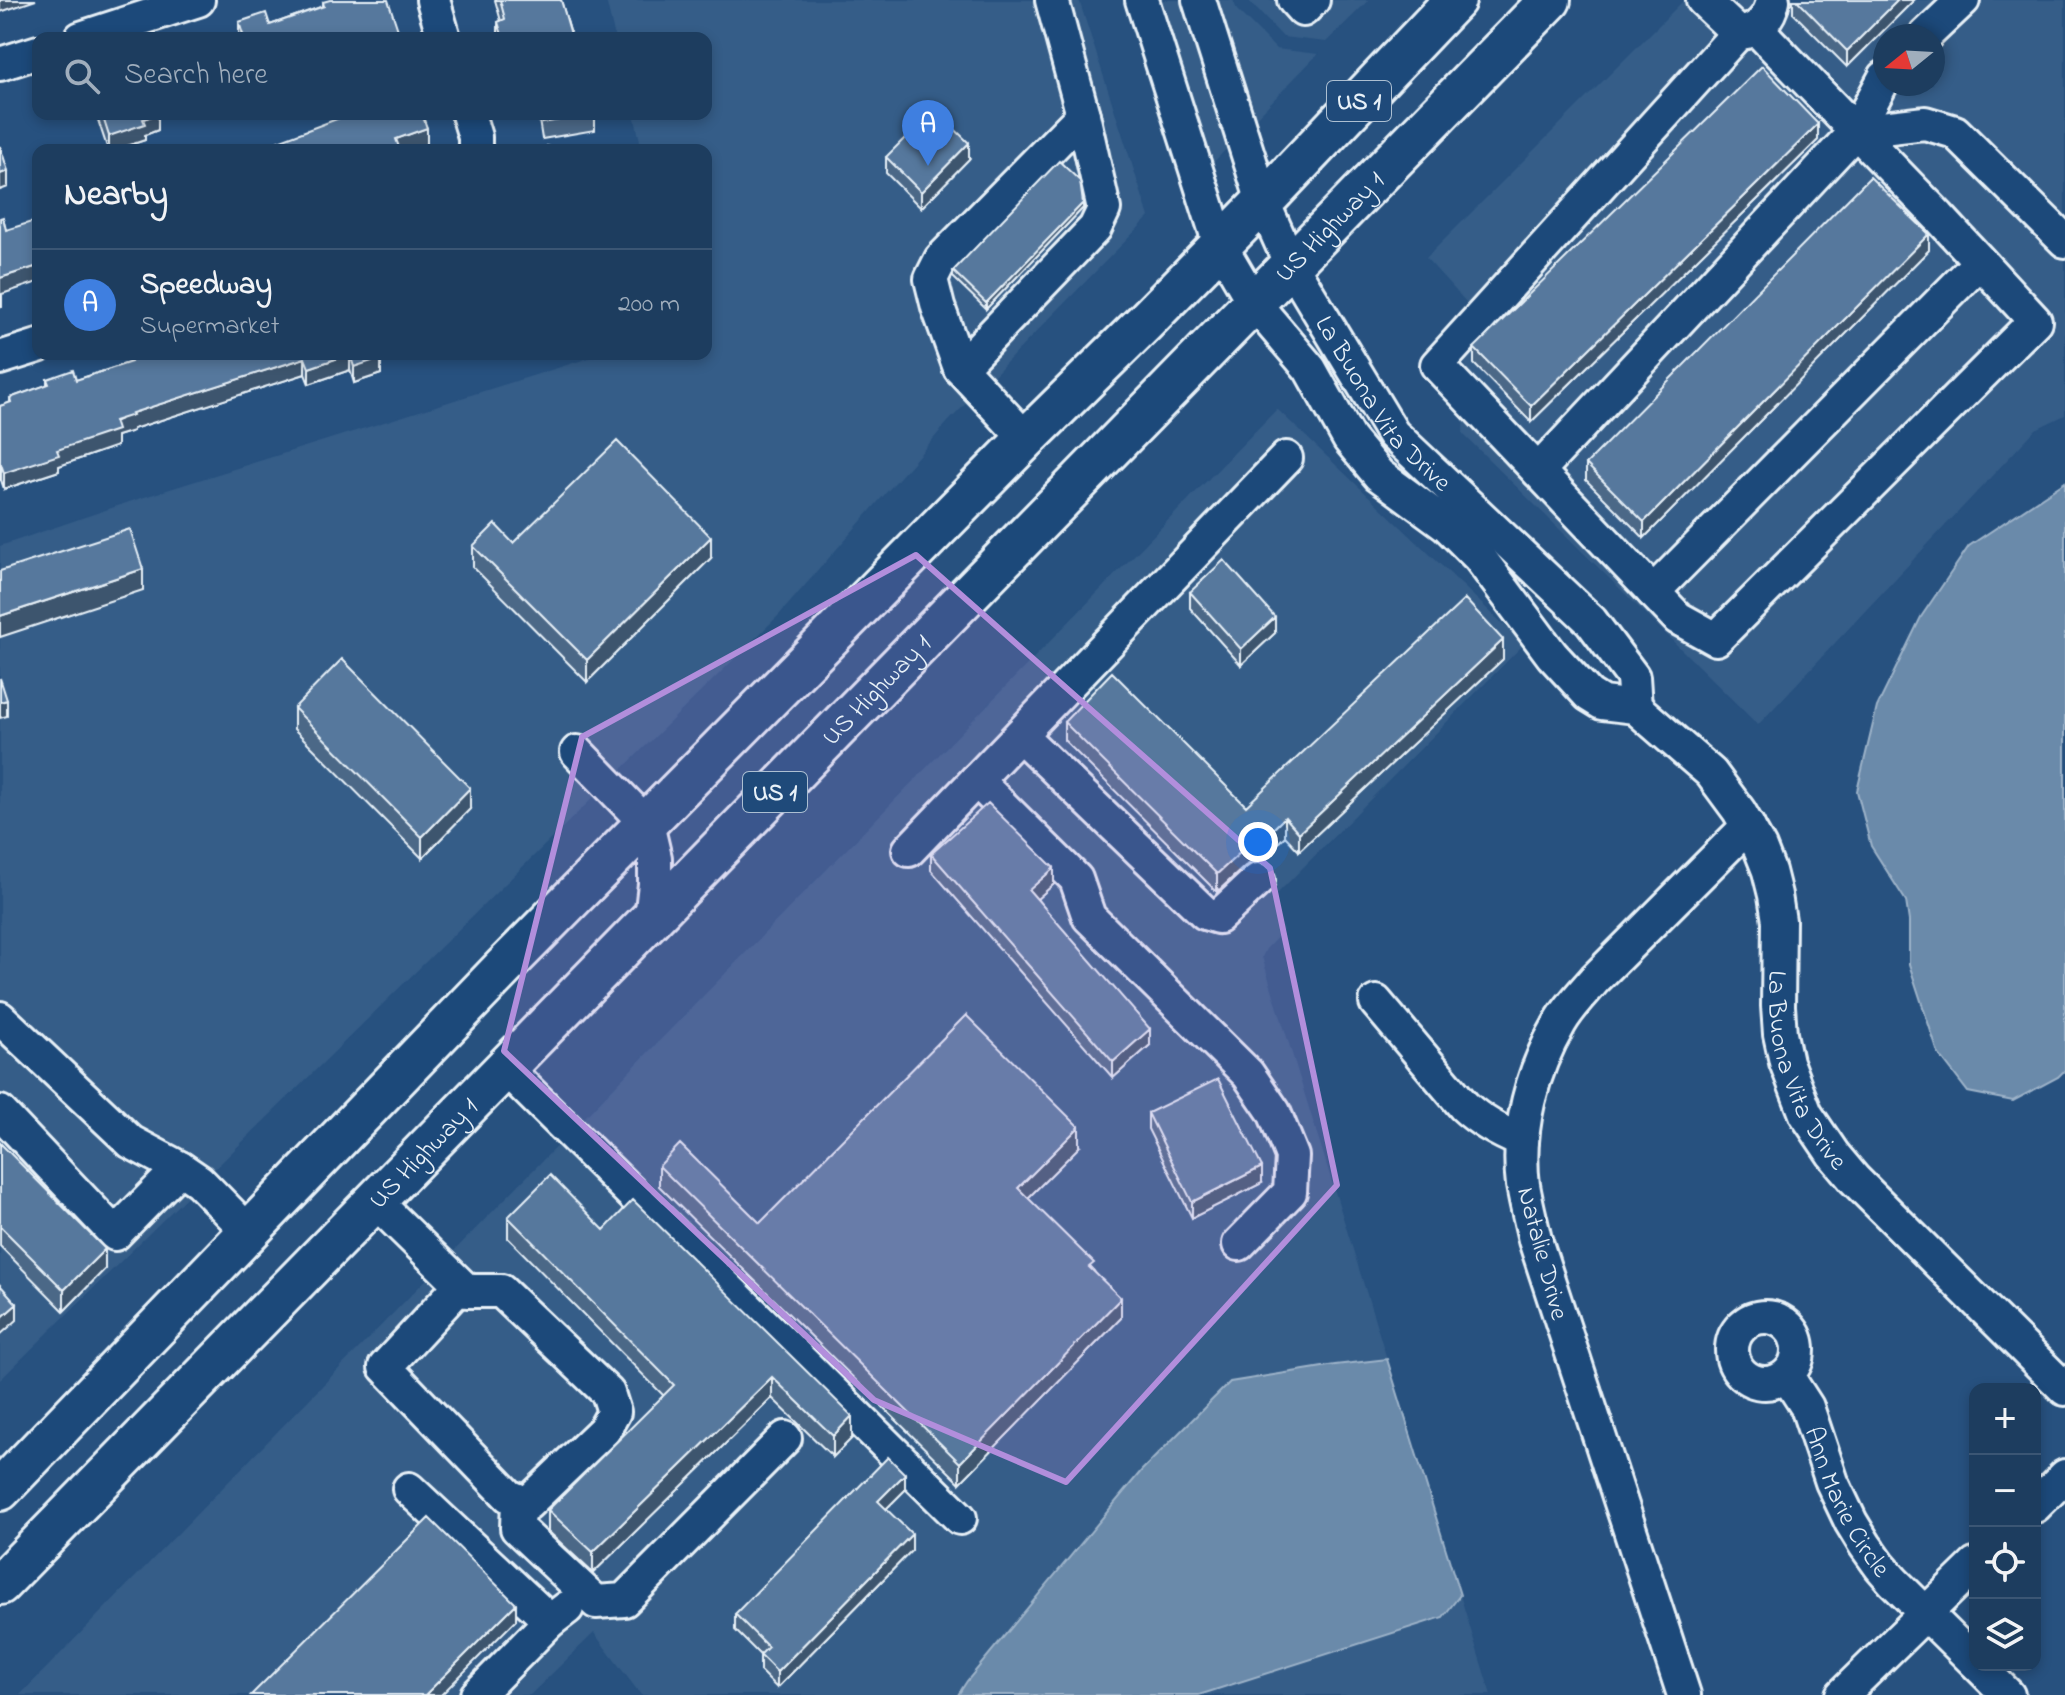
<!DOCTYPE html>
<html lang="en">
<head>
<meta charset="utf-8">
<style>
	:root { --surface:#1d3d5f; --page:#2a4868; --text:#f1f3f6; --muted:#a0aebd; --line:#3b5674; --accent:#ffd166 }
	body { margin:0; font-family:"Indie Flower",sans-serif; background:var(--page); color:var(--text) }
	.controls { position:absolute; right:24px; bottom:24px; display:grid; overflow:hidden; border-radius:16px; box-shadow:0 4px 12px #0003 }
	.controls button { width:72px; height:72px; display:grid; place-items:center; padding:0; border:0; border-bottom:2px solid var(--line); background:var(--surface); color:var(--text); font:40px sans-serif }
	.compass { position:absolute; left:1873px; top:24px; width:72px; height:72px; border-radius:50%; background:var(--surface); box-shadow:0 4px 12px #0003; rotate:252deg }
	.you { position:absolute; left:1258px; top:842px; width:28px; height:28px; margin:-20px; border:6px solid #fff; border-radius:50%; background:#1a73e8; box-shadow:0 0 0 12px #1a73e833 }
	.badge { display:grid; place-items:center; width:52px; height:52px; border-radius:50%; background:var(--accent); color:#fff; font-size:26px; font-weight:700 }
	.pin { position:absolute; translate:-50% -66px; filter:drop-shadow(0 2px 4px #0008) }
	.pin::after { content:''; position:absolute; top:42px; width:28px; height:24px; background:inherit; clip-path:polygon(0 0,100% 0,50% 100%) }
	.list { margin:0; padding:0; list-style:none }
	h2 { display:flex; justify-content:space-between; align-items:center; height:104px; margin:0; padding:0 32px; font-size:34px }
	h2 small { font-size:26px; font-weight:400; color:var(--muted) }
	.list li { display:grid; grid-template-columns:52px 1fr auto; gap:24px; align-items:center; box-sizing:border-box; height:112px; padding:0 32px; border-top:2px solid var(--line) }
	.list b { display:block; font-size:30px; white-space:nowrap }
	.list p { margin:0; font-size:26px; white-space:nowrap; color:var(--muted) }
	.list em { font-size:26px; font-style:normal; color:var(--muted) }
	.icon { flex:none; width:44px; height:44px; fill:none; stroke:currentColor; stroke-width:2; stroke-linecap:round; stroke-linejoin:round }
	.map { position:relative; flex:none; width:2065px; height:1695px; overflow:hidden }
	.search { position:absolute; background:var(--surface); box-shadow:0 4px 12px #0003; left:32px; top:32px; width:680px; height:88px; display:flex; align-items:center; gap:20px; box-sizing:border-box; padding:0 28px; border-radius:16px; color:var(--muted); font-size:30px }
	.panel { position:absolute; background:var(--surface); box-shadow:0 4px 12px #0003; left:32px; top:144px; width:680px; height:216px; border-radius:16px }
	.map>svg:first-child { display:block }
	.built { fill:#355d88; fill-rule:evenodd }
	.water { fill:#6b8aaa; stroke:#9db3c9; stroke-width:2 }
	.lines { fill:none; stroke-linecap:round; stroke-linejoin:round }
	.minor-casing { stroke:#e8f1f8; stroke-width:38 }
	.major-casing { stroke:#e8f1f8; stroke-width:46 }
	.minor { stroke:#1f4a7a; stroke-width:32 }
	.major { stroke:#1f4a7a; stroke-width:40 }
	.wall { fill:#4b6787; stroke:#e8f1f8; stroke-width:2 }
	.shaded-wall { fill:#3d546e; stroke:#e8f1f8; stroke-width:2 }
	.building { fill:#57789d; stroke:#e8f1f8; stroke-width:2 }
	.marked { fill:#b28edc; fill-opacity:0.2; stroke:#b28edc; stroke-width:6; stroke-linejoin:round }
	.labels { text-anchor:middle; stroke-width:6; stroke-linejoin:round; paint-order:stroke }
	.shield { fill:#1f4a7a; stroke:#acbfd2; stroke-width:2 }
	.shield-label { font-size:24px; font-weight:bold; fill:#e8f1f8 }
	.street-label { font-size:26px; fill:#e8f1f8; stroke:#1f4a7a }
</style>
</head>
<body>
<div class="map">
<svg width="2065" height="1695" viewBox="0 0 2065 1695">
	<rect width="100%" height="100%" fill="#27517f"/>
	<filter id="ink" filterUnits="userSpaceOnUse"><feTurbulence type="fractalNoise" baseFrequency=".0125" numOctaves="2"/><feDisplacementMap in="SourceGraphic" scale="16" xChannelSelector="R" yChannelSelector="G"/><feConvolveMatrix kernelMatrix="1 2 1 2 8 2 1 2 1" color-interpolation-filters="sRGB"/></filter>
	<g filter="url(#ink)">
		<path class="built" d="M606,0H1079L1149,217L948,422L779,615L0,1380V546L135,500L602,354H706V150H642L634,114H706V38H615Z
			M1157,0H1183L1230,145L1210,166Z
			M1214,0H1233L1237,10L1276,49L1318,54L1252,122Z
			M1248,0H1369L1326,42L1283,37Z
			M1684,0H2065V415L2036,429L1758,725L1463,434L1467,303L1426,258ZM1885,36H1933V84H1885Z
			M1277,409L1524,644L1274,897L1283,931L1266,949L1262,957L1387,1359L1335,1365L1230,1382L1142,1470L967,1681L958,1695H641L594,1633L530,1695H20Z
			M1460,1595L1491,1695H1199L1443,1617Z"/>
		<path class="water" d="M2065,482V1070L2058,1077L2013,1101L1968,1092L1938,1053L1909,964V921L1906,901L1871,846L1857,791L1877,707L1921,617L1969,546Z
			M1387,1359L1460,1595L1443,1617L1199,1695H958L967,1681L1142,1470L1230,1382L1335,1365Z"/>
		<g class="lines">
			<defs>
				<g id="minor">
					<path d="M433,0L444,38"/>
					<path id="s1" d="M1142,0L1220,245L1254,303L1310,369L1349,439L1379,475L1447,525L1479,557L1552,655L1589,695L1602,703L1635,707L1711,773L1739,811L1760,848L1769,871L1775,895L1779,921L1778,1006L1780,1034L1786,1062L1806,1114L1833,1154L1854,1179L2065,1389"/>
					<path id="s2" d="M1199,0L1263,202L1291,265L1393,434L1591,621L1633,677L1635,707"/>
					<path d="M1294,0L1303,10L1313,0"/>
					<path d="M1703,0L1738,33C1757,33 1770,18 1773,0"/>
					<path d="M1738,33L1437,365L1678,618L1716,639L2035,321L1939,217L1756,28"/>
					<path d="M1925,36L1963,0"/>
					<path d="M81,38L198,0"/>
					<path d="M0,64L38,52"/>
					<path d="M468,114L475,137V150"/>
					<path d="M1856,131L1925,123L1955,132L2065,241"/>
					<path d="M0,358L38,346"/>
					<path d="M960,368L1095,228L1104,209L1083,115"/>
					<path d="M1026,439L960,368L938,307L931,279L941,259L1083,115L1052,0"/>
					<path d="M1538,471L1856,131L1885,77"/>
					<path d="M1653,592L1980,262"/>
					<path d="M1020,735L1205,913L1218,917L1258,880"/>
					<path d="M577,752L647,824L655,858V884L651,919"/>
					<path d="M976,780L1076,879L1089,917L1248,1074L1274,1112L1292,1156L1290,1192L1239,1244"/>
					<path d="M909,850L1286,458"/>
					<path d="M1376,1002L1464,1106C1481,1122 1500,1132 1522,1141"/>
					<path d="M0,1018L131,1142L180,1168L199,1181L249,1232"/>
					<path d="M505,1068L960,1518"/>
					<path d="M0,1112L115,1234L180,1168"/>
					<path d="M375,1201L467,1291H501L608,1393L614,1412L604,1430L527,1504L509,1496L385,1367L461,1285"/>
					<circle cx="1765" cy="1350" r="33"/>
					<path id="s3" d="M1787,1376L1807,1407L1832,1482L1851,1522L1865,1545L1880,1566L1893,1581L1975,1662"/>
					<path d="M409,1489L550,1621"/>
					<path d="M518,1500L517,1528L596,1602L624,1600L785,1438"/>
					<path d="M2035,1506L2065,1476"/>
					<path d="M1978,1665L2008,1695"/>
					<path d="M477,1695L550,1621L567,1608"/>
					<path d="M1684,1695L1535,1240C1531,1222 1526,1203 1523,1185C1516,1129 1532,1071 1560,1023C1569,1007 1583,993 1595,979L1748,826"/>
					<path d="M1842,1695L1975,1565"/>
				</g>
				<g id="major">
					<path d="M0,1490L504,967L1026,439L1144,323L1263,202L1455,0"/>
					<path id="s4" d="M0,1584L1550,0"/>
				</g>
			</defs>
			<use href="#minor" class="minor-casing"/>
			<use href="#major" class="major-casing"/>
			<use href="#minor" class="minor"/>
			<use href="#major" class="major"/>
		</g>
		<path class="wall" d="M495,0H561L572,38H498V22L501,21Z
			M1793,0H1914L1847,67L1793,13Z
			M323,2L400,38H239V22L270,25L323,6Z
			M96,114H158V130L145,135V140L115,150H108Z
			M538,114H604V115L595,116V130L542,139Z
			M1818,140L1531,422L1474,364V348Z
			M886,157L969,159L921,208L886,173Z
			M1083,208L986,309L953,277V271Z
			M1929,250L1644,538L1586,480V464Z
			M132,354H402L381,361V374L354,383L350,370L309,384L305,374L133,429V431L117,436V446L59,466V471L4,489L1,480H0V406L10,403V398L47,385V379L76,380L129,363V355Z
			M513,543L711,558L587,682L473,567V546Z
			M1190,592L1275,633L1241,665L1190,608Z
			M1503,659L1299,851L1285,836L1259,862H1253L1245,866L1217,892L1064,740V722L1246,806Z
			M294,708L470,809L422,858L294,729Z
			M931,854L1054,884L1037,899L1150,1045L1113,1078L931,870Z
			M1148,1113L1262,1183L1192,1218L1148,1129Z
			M0,1143L105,1269L64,1311L0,1246Z
			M1079,1147L1028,1198L1094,1271L1121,1318L960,1483L659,1186V1166L760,1223Z
			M508,1217L604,1230L852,1438L833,1457L772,1398L593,1573L548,1531V1510L664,1396L508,1238Z
			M905,1490L886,1509L912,1550L777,1688L760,1671V1655L735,1630V1614Z"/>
		<path class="shaded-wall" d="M0,0H36L0,12Z
			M1898,0H1914L1847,67V51Z
			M158,114V130L145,135V140L115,150H109V136L143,119Z
			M1818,124V140L1531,422V406Z
			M427,128V144L411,150H396V139Z
			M969,143V159L921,208V192Z
			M8,171V187L0,190V174Z
			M1083,203V208L986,309V303Z
			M1929,234V250L1644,538V522Z
			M38,266V282L2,294V307H0V278Z
			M350,354V370L309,384V368Z
			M377,354H402L381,361V374L354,383V367Z
			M305,358V374L133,429V431L117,436V446L59,466V471L4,489V473L57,450L132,413Z
			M0,464H1V480H0Z
			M711,537V558L587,682V660Z
			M143,569V590L0,637V616Z
			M1275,617V633L1241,665V649Z
			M1503,640V659L1299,851V833Z
			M7,700V716L0,718V702Z
			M470,788V809L422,858V837Z
			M1285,817V836L1259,862V843Z
			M1253,843V862L1245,866L1217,892V874L1245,848Z
			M1054,868V884L1029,906V890Z
			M1150,1029V1045L1113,1078V1062Z
			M1079,1127V1147L1018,1208V1188Z
			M1262,1167V1183L1192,1218V1202Z
			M105,1249V1269L64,1311V1290Z
			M1121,1298V1318L960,1483V1463Z
			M17,1304V1320L0,1335V1319Z
			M772,1377V1398L593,1573V1552Z
			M852,1416V1438L833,1457V1436Z
			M905,1474V1490L878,1517V1501Z
			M912,1534V1550L777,1688V1672Z
			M516,1604V1620L441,1695H425Z"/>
		<path class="building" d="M330,0H388L400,36L394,38H244L239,22L266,13L270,25L324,6L323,2Z
			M500,0H561L572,38H503L498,22L505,19Z
			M1797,0H1898L1847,51Z
			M1762,66L1818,124L1531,406L1474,348Z
			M934,109L969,143L921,192L886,157Z
			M102,114H158L143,119L145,124L109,136Z
			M350,114H422L427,128L396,139L400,150H281L278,141Z
			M541,114H594L542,123Z
			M0,146L8,171L0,174Z
			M547,146L559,150H545Z
			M1059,161L1080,181L1083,203L986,303L953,271Z
			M1870,177L1929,234L1644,522L1586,464Z
			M3,217L6,230L38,220V266L0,278V218Z
			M132,354H379L381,358L354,367L350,354L309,368L305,358L132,413L133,415L114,421L117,430L57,450L59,455L4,473L1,464H0V406L11,402L10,398L49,384L47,379L73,370L76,380L131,362L129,355Z
			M617,441L711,537L587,660L473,546L495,524L513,543Z
			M130,529L143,569L0,616V571Z
			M1224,560L1275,617L1241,649L1190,592Z
			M1465,599L1503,640L1299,833L1285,817L1259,843H1253L1245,848L1217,874L1064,722L1112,672L1246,806Z
			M342,659L470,788L422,837L294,708Z
			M0,678L7,700L0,702Z
			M988,803L1054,868L1029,890L1150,1029L1113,1062L931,854Z
			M966,1015L1079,1127L1018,1188L1094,1263L1089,1267L1121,1298L960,1463L659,1166L680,1144L760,1223Z
			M1218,1079L1262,1167L1192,1202L1148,1113Z
			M0,1143L105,1249L64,1290L0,1226Z
			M550,1175L604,1230L633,1200L852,1416L833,1436L772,1377L593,1552L548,1510L674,1385L508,1217Z
			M0,1285L17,1304L0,1319Z
			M888,1457L905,1474L878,1501L912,1534L777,1672L760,1655L768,1647L735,1614Z
			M429,1518L516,1604L425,1695H251Z"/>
	</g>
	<path class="marked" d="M916,555L1270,868L1337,1185L1066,1482L874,1400L504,1051L582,737Z"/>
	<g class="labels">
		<g class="shield">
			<rect x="1327" y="81" width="64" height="40" rx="6"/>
			<rect x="743" y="772" width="64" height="40" rx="6"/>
		</g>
		<g class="shield-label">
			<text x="1359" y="109">US 1</text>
			<text x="775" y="800">US 1</text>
		</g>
		<g class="street-label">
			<text dy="9" stroke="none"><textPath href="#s4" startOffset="1900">US Highway 1</textPath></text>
			<text dy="9" stroke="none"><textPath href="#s2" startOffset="448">La Buona Vita Drive</textPath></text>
			<text dy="9" stroke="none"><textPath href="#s4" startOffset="1252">US Highway 1</textPath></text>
			<text dy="9" stroke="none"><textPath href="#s1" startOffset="1314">La Buona Vita Drive</textPath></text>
			<text dy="9" stroke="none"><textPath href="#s4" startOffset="604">US Highway 1</textPath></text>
			<text transform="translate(1544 1253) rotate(75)" y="9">Natalie Drive</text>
			<text dy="9" stroke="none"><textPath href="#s3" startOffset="140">Ann Marie Circle</textPath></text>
		</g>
	</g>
</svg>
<div class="controls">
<button>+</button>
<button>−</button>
<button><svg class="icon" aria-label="locate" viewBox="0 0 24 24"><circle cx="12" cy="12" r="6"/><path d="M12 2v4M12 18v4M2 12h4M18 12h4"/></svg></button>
<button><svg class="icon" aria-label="layers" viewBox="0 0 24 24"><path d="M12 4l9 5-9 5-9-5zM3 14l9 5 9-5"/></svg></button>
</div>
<svg class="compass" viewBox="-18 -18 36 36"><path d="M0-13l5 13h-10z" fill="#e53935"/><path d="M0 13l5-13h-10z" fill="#a0aebd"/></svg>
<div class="you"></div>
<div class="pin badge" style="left:928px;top:166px;background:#3f7fe0">A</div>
<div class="search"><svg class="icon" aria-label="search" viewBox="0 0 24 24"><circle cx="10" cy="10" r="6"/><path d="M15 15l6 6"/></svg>Search here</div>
<section class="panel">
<h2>Nearby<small></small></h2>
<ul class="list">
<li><span class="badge" style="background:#3f7fe0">A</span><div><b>Speedway</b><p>Supermarket</p></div><em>200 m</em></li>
</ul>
</section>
</div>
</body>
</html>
